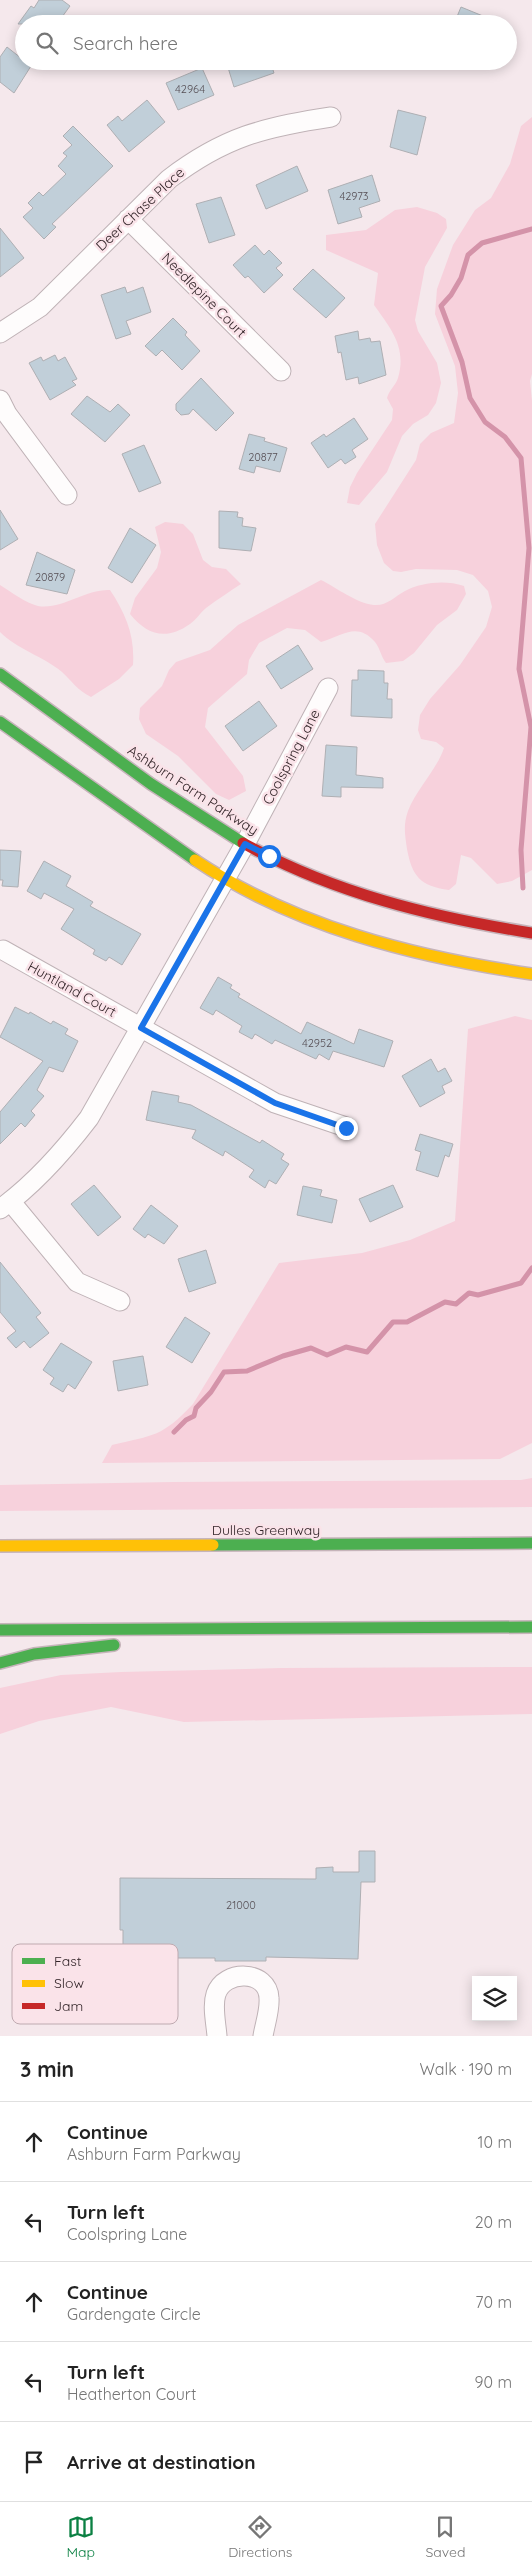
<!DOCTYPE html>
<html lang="en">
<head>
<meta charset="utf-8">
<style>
	:root { --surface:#fff; --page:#f6f6f6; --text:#222; --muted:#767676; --line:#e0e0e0; --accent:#0b8043 }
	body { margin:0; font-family:Quicksand,sans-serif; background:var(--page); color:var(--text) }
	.controls { position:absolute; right:15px; bottom:15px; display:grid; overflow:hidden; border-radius:0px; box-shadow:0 2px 12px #0003 }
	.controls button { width:45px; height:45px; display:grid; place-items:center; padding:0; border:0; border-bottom:1px solid var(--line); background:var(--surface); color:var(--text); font:25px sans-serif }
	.stop { position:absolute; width:15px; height:15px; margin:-11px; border:4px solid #1a73e8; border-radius:50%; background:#fff }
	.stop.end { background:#1a73e8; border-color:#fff; box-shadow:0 1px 5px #0008 }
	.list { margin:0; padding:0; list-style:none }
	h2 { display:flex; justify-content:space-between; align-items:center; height:65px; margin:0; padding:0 20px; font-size:21px }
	h2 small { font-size:16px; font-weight:400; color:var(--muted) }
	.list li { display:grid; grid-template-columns:32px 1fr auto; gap:15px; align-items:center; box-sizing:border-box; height:80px; padding:0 20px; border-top:1px solid var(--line) }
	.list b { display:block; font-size:19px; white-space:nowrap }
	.list p { margin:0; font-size:16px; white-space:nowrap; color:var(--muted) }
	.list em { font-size:16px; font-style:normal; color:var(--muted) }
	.icon { flex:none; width:28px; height:28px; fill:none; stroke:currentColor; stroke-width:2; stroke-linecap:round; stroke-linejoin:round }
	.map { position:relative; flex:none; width:532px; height:2036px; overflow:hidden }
	.search { position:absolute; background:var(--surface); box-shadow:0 2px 12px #0003; left:15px; right:15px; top:15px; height:55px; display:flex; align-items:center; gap:12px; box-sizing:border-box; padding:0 18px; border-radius:28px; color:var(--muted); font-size:19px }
	.sheet { height:465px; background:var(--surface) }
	nav { display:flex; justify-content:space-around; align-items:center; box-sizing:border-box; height:70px; border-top:1px solid var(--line); background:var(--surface); font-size:14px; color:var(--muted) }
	nav a { display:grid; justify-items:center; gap:2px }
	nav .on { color:var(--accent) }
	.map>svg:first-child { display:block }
	.green { fill:#f7d1dc }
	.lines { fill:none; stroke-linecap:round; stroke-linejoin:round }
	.stream { stroke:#d493a9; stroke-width:5 }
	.building { fill:#c1cfd9; stroke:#aeafb3 }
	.street-casing { stroke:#bfb2b6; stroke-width:21 }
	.fast-casing { stroke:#c6b4ba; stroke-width:14 }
	.slow-casing { stroke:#c6b4ba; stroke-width:14 }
	.jam-casing { stroke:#c6b4ba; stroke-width:14 }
	.street { stroke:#fefcfc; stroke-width:19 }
	.fast { stroke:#4caf50; stroke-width:11 }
	.slow { stroke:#ffc107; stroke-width:11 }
	.jam { stroke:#c62828; stroke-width:11 }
	.route { stroke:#1a73e8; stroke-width:6 }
	.labels { text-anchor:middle; stroke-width:5; stroke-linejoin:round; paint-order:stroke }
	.number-label { font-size:11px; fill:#575056 }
	.street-label { font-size:14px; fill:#34262a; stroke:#fae3e9 }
	.key { fill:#fae3e9; stroke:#bfaab0; stroke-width:1 }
	.key-label { font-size:14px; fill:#34262a }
</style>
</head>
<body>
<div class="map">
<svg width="532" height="2036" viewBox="0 0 532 2036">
	<rect width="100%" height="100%" fill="#f5e8ec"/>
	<path class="green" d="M532,117V374L530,381L532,401V870L512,881L497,884L471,858L461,855L456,884L449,890C420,886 412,876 407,849C405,835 403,825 408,811C417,788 436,771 444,748L436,742L421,739L418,730L420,715L430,699L460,665L486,627L492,607L488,591L473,575L457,570L416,569L401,572L393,571L384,563L377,545L375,524L416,460L420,444L431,433L454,423L458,393L455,366L435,314L437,289L453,245L475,210L491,198L510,164L521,126Z
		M417,207L437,213L446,219L447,228L425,267L415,320L418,331L437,363L441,383L436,403L428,415L413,424L402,436L387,472L359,505L347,503L350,487L357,473L392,420L393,409L387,398C389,390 396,385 398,378C407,347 391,329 374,305L378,273L326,250V235L366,230L395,210Z
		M165,522L183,524L193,534L203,560L212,567L226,569L241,584C229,592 218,599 206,608C200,613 196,620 190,624C166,641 147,635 130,614L135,598L157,568L161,552L155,527Z
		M321,580C337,588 356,603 374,605C387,606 394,597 405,591C422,582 446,580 464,586L466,594L457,610L437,625L414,653L403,661L386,663C381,657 380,648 375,642C357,621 342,636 321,642L305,630L287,628L259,643L249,660L247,674L208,708L205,727L243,776L246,791L229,800L216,794L178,756L146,734L139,719L140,708L162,686L169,670L176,662L210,650L238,625Z
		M0,585C11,592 26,603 38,606C62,610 85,589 110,590C126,614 135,636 133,665L119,679L91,697C77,690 73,682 62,672C43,656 18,650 0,632Z
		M515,1016L532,1020V1443L500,1459L102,1463L112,1445C154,1435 162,1437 193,1404L279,1263L362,1253L410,1240L455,1221L468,1029Z
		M532,1478V1507L0,1511V1485L173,1482L521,1480Z
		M532,1667V1714L184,1722L111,1707L39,1721L0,1734V1688L61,1675L121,1672L281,1668Z"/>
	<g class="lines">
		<path class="stream" d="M523,888L521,850L531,727L519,669L529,548L521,458L505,437L485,422L470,398L462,362L441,306L451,295L461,278L468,255L482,243L532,229
			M174,1432L186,1420L194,1416L196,1408L211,1392L224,1372L247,1371L283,1356L311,1348L327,1355L346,1347L367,1352L393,1322H407L445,1302L456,1304L469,1293L478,1295L521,1283L532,1268"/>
	</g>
	<path class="building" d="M39,0H62L70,6L57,24H18L31,6L34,8Z
		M461,7L500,23V24H454Z
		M7,47L31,66L14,93L0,82V57Z
		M226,61H270L274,73L234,87Z
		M202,68L214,95L178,110L166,83Z
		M147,100L165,122L129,152L107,125L118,116L122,121Z
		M398,110L426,117L417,155L390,147Z
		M73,126L113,166L52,224L56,227L44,239L23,217L33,208L28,203L39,192L43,196L66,174L58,166L67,156L63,153L72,145L63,136Z
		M297,166L308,191L266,209L256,185Z
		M372,175L380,201L359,208L362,217L338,224L328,190Z
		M221,197L235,235L209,243L196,204Z
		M0,228L24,258L0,277Z
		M255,245L264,255L269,250L282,263L276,268L283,275L264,293L248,276L245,278L233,265Z
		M313,269L345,298L326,318L293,289Z
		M125,287L127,293L143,287L151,312L126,321L131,334L116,339L101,295Z
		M173,318L187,332L185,335L200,351L182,370L162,350L156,356L145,346Z
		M358,331L359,340L370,338L371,342L380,341L386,375L359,384L358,377L346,380L341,352L338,353L335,336Z
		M55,355L58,361L65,357L77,379L72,381L76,385L50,400L29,363L41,357L43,361Z
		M201,378L234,413L216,431L193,409L189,414L181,415L176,410V404Z
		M87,396L110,412L118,404L130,415L105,442L71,414Z
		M354,418L368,439L352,450L356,457L345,464L341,459L328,468L311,443L324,434L326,437Z
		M249,434L265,438L264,441L287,448L280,472L256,466L254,473L239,469Z
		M144,445L161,483L139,492L122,454Z
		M0,510L18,539L0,550Z
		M219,511L238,512L237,517L243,518L242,526L256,528L251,551L219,548Z
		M130,528L156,545L132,583L108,568Z
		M37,552L75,570L67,594L26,585Z
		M298,645L313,669L281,689L266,666Z
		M358,670L384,671V683H388L387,699H392V718L351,716L352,680H358Z
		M259,701L277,726L243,751L225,726Z
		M326,745L357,747L356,775L383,778V788L341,787V797L322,796Z
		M0,850L21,851L18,887L2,886L3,880H0Z
		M44,861L71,876L66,886L93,902L90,906L141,934L122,965L109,957L106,961L93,954L95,950L61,929L74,909L44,893L41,899L27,891Z
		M218,977L232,985L230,988L240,994L238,997L301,1034L307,1022L354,1044L359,1029L393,1041L384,1067L333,1051L329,1060L319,1054L316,1059L275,1040L272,1044L255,1034L252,1039L239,1032L242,1026L216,1010L213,1015L200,1008Z
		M15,1007L29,1014L30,1012L51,1024L53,1021L68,1029L65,1034L78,1041L63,1072L49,1067L37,1090L44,1096L31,1111L35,1115L25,1127L21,1123L0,1144V1112L43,1061L0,1037Z
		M431,1059L438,1072L445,1068L452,1081L442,1086L445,1093L420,1107L402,1076Z
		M152,1091L179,1096L178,1102L191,1105L260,1143L262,1140L284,1154L281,1159L289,1164L276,1184L269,1180L265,1188L249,1177L254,1170L225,1151L223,1156L192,1138L196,1130L146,1120Z
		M420,1134L453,1144L449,1157L445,1155L438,1177L416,1170L421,1152L415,1150Z
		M94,1185L121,1217L98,1236L71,1204Z
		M393,1185L403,1207L370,1222L359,1199Z
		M303,1186L322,1190L320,1196L337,1200L332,1223L297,1215Z
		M151,1205L178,1226L164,1244L148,1234L145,1238L133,1229Z
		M206,1250L216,1283L189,1292L178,1259Z
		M0,1262L41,1313L36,1317L49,1333L30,1348L24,1341L16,1348L7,1338L16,1331L0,1312Z
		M185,1317L210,1333L192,1363L166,1347Z
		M61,1343L92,1362L75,1389L68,1384L63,1392L50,1384L54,1378L43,1370Z
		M143,1356L148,1385L118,1391L113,1361Z
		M359,1851H375V1882H361L358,1959L266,1957V1961H215V1958H123V1930H120V1878L316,1879V1868L333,1867V1872H359Z"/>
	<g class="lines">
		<defs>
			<path id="street" d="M128,219L281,371
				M0,333L40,307L169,179C224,137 264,127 331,117
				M0,400L7,414L67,495
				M3,950L275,1103L346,1127
				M11,1202L77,1282L120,1301
				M0,1209C35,1184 63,1152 89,1118L245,844L328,688
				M217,2036C216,2023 212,2006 216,1994C224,1969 268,1970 269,1998C270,2010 265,2024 263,2036"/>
			<path id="fast" d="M0,674L151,784L243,843
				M0,722L195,860
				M213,1545L532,1543
				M0,1630L532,1627
				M0,1663L34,1654L114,1645"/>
			<path id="slow" d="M195,860C295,927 415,957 532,974
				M0,1546L213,1545"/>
			<path id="jam" d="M243,843C333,893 432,917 532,933"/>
		</defs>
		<use href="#street" class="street-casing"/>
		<use href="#fast" class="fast-casing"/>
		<use href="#slow" class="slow-casing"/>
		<use href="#jam" class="jam-casing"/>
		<use href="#street" class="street"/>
		<use href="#fast" class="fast"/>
		<use href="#slow" class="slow"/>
		<use href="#jam" class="jam"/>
	</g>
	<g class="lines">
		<path class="route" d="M269,856L245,844L141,1028L275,1103L346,1128"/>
	</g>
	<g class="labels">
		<g class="number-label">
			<text x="190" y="93">42964</text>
			<text x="354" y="200">42973</text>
			<text x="263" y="461">20877</text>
			<text x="50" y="581">20879</text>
			<text x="317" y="1047">42952</text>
			<text x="241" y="1909">21000</text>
		</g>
		<g class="street-label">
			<text transform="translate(140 209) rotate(-43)" y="5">Deer Chase Place</text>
			<text transform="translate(204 295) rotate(45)" y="5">Needlepine Court</text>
			<text transform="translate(291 757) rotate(-62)" y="5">Coolspring Lane</text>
			<text transform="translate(193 790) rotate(33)" y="5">Ashburn Farm Parkway</text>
			<text transform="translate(72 989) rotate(29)" y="5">Huntland Court</text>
			<text x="266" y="1535">Dulles Greenway</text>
		</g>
	</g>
	<rect x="12" y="1944" width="166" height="80" rx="8" class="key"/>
	<rect x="22" y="1958" width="23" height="6" fill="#4caf50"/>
	<rect x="22" y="1980" width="23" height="7" fill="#ffc107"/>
	<rect x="22" y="2003" width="23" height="6" fill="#c62828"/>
	<g class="key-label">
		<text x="54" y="1966">Fast</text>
		<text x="54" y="1988">Slow</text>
		<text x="54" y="2011">Jam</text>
	</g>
</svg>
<div class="controls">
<button><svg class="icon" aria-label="layers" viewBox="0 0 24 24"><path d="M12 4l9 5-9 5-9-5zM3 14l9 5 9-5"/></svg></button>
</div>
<div class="stop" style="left:269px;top:856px"></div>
<div class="stop end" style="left:346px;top:1128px"></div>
<div class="search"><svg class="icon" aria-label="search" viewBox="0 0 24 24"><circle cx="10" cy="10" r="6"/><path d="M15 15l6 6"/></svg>Search here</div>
</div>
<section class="sheet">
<h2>3 min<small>Walk · 190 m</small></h2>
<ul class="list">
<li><svg class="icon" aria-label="ahead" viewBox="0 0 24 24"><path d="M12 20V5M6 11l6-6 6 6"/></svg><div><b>Continue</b><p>Ashburn Farm Parkway</p></div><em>10 m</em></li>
<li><svg class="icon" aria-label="left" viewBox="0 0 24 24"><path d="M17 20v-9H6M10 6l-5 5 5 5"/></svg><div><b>Turn left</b><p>Coolspring Lane</p></div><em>20 m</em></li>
<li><svg class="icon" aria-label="ahead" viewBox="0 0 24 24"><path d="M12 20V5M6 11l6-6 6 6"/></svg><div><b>Continue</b><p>Gardengate Circle</p></div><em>70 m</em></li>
<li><svg class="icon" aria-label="left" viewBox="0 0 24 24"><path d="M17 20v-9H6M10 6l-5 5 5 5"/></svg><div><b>Turn left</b><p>Heatherton Court</p></div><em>90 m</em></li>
<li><svg class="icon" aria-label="arrive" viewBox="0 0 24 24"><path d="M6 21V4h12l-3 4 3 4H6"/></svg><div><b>Arrive at destination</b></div></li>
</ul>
</section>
<nav>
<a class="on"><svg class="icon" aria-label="map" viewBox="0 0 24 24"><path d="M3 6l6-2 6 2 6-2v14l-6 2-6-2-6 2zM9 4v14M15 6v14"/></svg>Map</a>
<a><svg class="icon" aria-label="directions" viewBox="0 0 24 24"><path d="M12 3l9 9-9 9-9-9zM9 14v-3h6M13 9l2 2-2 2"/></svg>Directions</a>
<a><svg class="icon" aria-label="saved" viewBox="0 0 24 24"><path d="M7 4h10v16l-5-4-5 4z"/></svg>Saved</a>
</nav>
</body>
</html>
